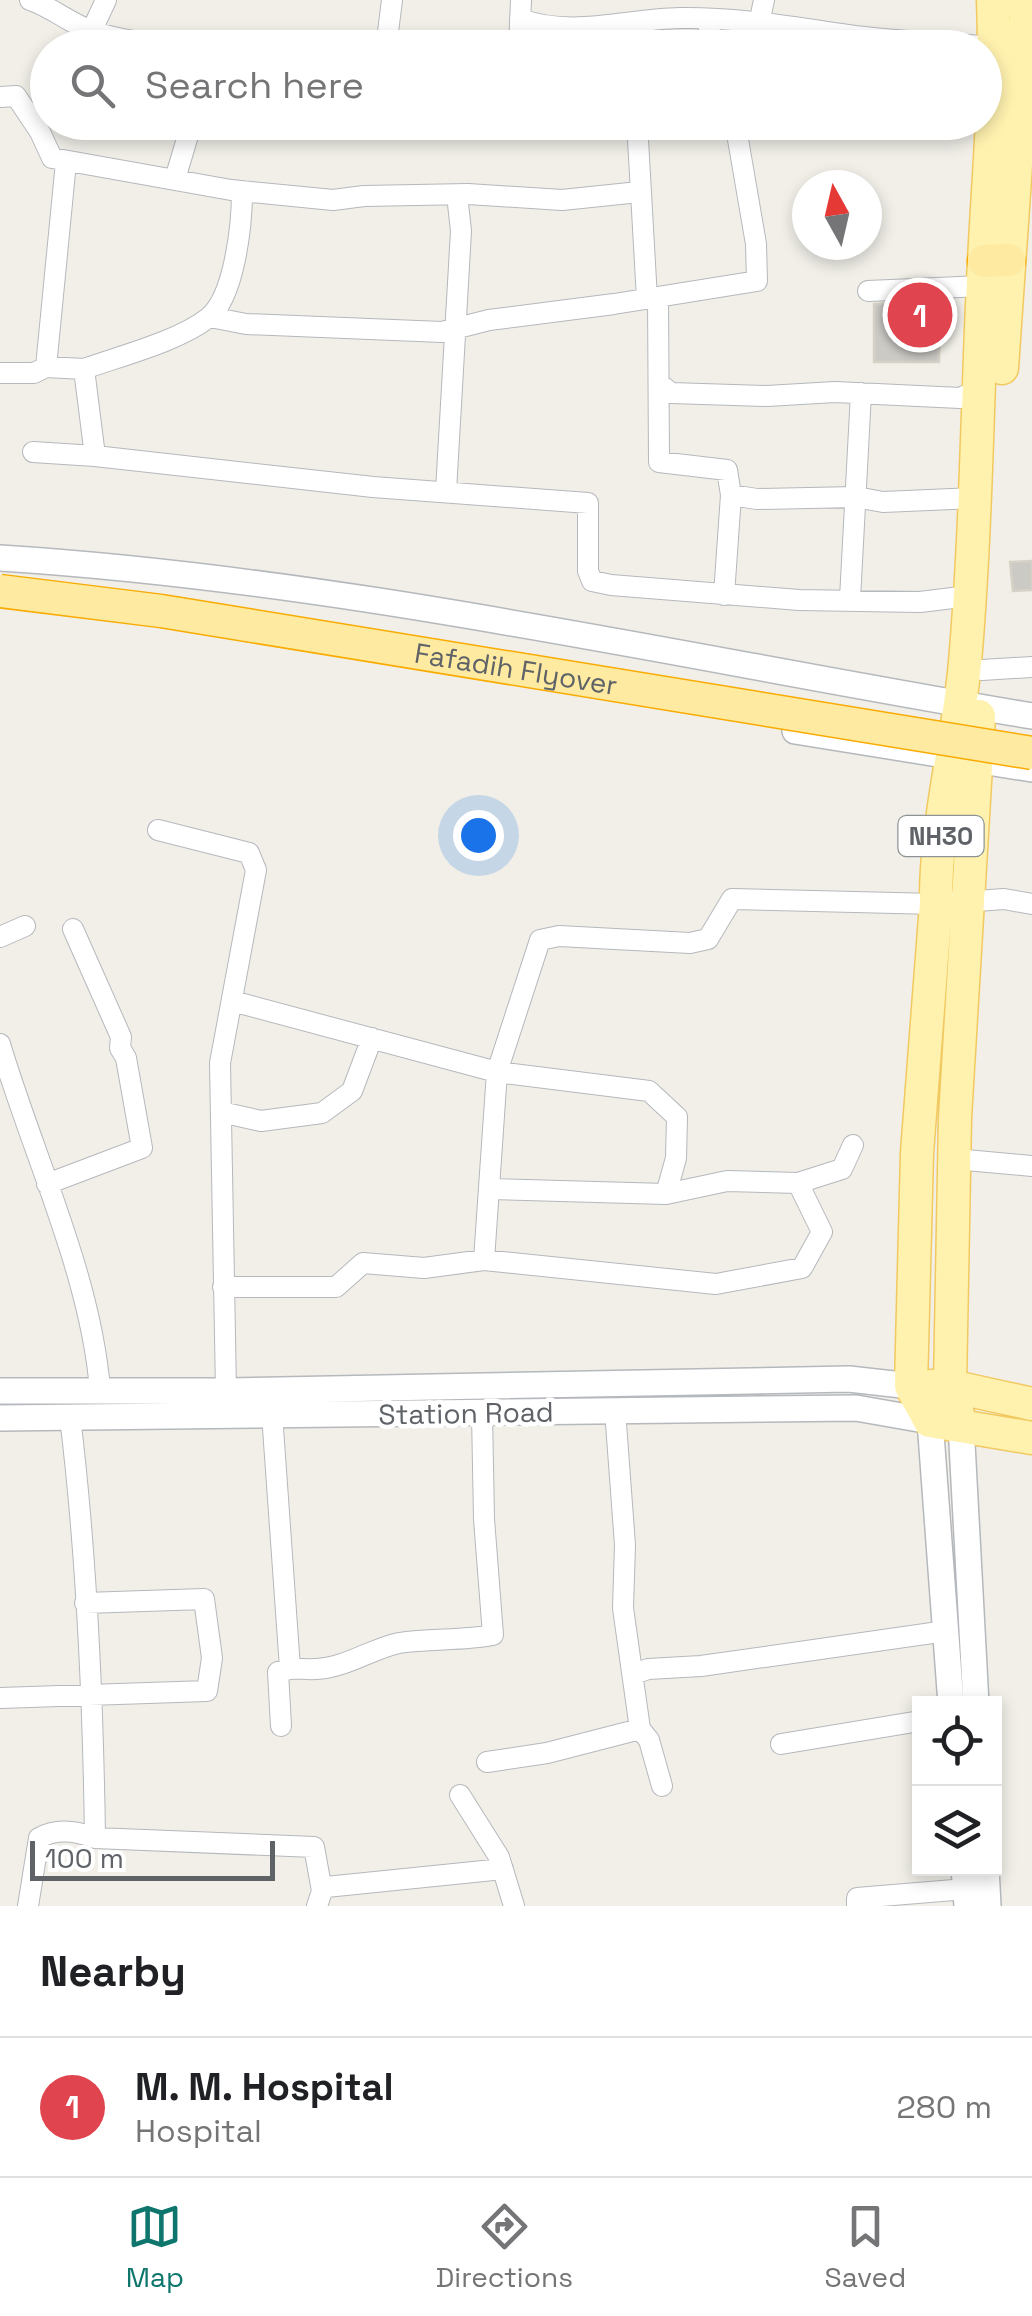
<!DOCTYPE html>
<html lang="en">
<head>
<meta charset="utf-8">
<style>
	:root { --surface:#fff; --page:#f2f2f2; --text:#202124; --muted:#757577; --line:#e0e0e0; --accent:#0f766e }
	body { margin:0; font-family:"Space Grotesk",sans-serif; background:var(--page); color:var(--text) }
	.controls { position:absolute; right:30px; bottom:30px; display:grid; overflow:hidden; border-radius:0px; box-shadow:0 5px 15px #0003 }
	.controls button { width:90px; height:90px; display:grid; place-items:center; padding:0; border:0; border-bottom:2px solid var(--line); background:var(--surface); color:var(--text); font:50px sans-serif }
	.compass { position:absolute; left:792px; top:170px; width:90px; height:90px; border-radius:50%; background:var(--surface); box-shadow:0 5px 15px #0003; rotate:352deg }
	.scale { position:absolute; left:30px; bottom:25px; width:245px; box-sizing:border-box; padding-left:10px; border:5px solid #5f6368; border-top:0; font-size:28px; line-height:35px; white-space:nowrap; color:#5f6368; -webkit-text-stroke:8px #fff; paint-order:stroke }
	.you { position:absolute; left:478px; top:835px; width:35px; height:35px; margin:-25px; border:8px solid #fff; border-radius:50%; background:#1a73e8; box-shadow:0 0 0 15px #1a73e833 }
	.badge { display:grid; place-items:center; width:65px; height:65px; border-radius:50%; background:var(--accent); color:#fff; font-size:32px; font-weight:700 }
	.pin { position:absolute; translate:-50% -50%; border:5px solid #fff; box-shadow:0 2px 10px #0006 }
	.list { margin:0; padding:0; list-style:none }
	h2 { display:flex; justify-content:space-between; align-items:center; height:130px; margin:0; padding:0 40px; font-size:42px }
	h2 small { font-size:32px; font-weight:400; color:var(--muted) }
	.list li { display:grid; grid-template-columns:65px 1fr auto; gap:30px; align-items:center; box-sizing:border-box; height:140px; padding:0 40px; border-top:2px solid var(--line) }
	.list b { display:block; font-size:38px; white-space:nowrap }
	.list p { margin:0; font-size:32px; white-space:nowrap; color:var(--muted) }
	.list em { font-size:32px; font-style:normal; color:var(--muted) }
	.icon { flex:none; width:55px; height:55px; fill:none; stroke:currentColor; stroke-width:2; stroke-linecap:round; stroke-linejoin:round }
	.map { position:relative; flex:none; width:1032px; height:1906px; overflow:hidden }
	.search { position:absolute; background:var(--surface); box-shadow:0 5px 15px #0003; left:30px; right:30px; top:30px; height:110px; display:flex; align-items:center; gap:25px; box-sizing:border-box; padding:0 35px; border-radius:55px; color:var(--muted); font-size:38px }
	.sheet { height:270px; background:var(--surface) }
	nav { display:flex; justify-content:space-around; align-items:center; box-sizing:border-box; height:140px; border-top:2px solid var(--line); background:var(--surface); font-size:28px; color:var(--muted) }
	nav a { display:grid; justify-items:center; gap:5px }
	nav .on { color:var(--accent) }
	.map>svg:first-child { display:block }
	.building { fill:#cccac5; stroke:#d6d1c6; stroke-width:2.5 }
	.lines { fill:none; stroke-linecap:round; stroke-linejoin:round }
	.minor-casing { stroke:#b5b8bc; stroke-width:22 }
	.tertiary-casing { stroke:#b5b8bc; stroke-width:28 }
	.primary-casing { stroke:#f2c960; stroke-width:35 }
	.trunk-casing { stroke:#f9ab00; stroke-width:35 }
	.minor { stroke:#fff; stroke-width:20 }
	.tertiary { stroke:#fff; stroke-width:25 }
	.primary { stroke:#fff2af; stroke-width:32 }
	.trunk { stroke:#feeaa1; stroke-width:32 }
	.trunk-bridge-casing { stroke:#f9ab00; stroke-width:35; stroke-linecap:butt }
	.trunk-bridge { stroke:#feeaa1; stroke-width:32 }
	.labels { text-anchor:middle; stroke-width:9; stroke-linejoin:round; paint-order:stroke }
	.shield { fill:#fff; stroke:#8f9295; stroke-width:2.5 }
	.shield-label { font-size:25px; font-weight:bold; fill:#5f6368 }
	.street-label { font-size:28px; fill:#5f6368; stroke:#fff }
</style>
</head>
<body>
<div class="map">
<svg width="1032" height="1906" viewBox="0 0 1032 1906">
	<rect width="100%" height="100%" fill="#f1efe8"/>
	<path class="building" d="M940,302L939,362H874V304Z
		M1032,561V590L1013,591L1010,562Z"/>
	<g class="lines">
		<defs>
			<path id="minor" d="M30,0C51,7 67,21 87,29C117,41 150,43 182,48
				M520,19C573,38 626,19 680,18C741,17 803,29 864,37C907,42 951,43 995,47
				M707,20L714,48
				M635,23V48
				M759,24L764,0
				M92,30L106,0
				M386,48L392,0
				M519,48L521,0
				M0,97L16,96L40,132L52,158L231,190L333,200L364,196L468,194L562,200L639,192
				M637,122L647,299
				M175,179L192,122
				M868,291L983,286
				M658,297L659,462L727,470L731,495L724,595
				M210,317L246,324L442,332L489,320L614,304L757,281L756,244L735,122
				M46,367L66,162
				M84,369C120,356 179,341 208,318C235,297 242,223 242,191
				M0,373H34L46,367L84,369L95,456
				M660,384L671,393L767,396L835,392L960,398L981,388
				M33,452L95,456L373,487L588,503V571L592,581L611,585L799,600L920,602L969,596
				M446,491L461,231L457,195
				M731,495L757,499L856,497L883,502L975,498
				M850,599L861,393
				M982,670L1032,667
				M158,830L249,853L256,870L220,1063L226,1391
				M0,937L25,926
				M232,1001L497,1072L649,1091L677,1117L676,1158L666,1194L489,1189
				M0,1044C33,1155 91,1275 100,1390
				M221,1112L261,1121L322,1113L352,1091L372,1038
				M955,1159L1032,1166
				M798,1183L842,1169L853,1145
				M47,1184L142,1148L126,1058L120,1048L121,1037L73,929
				M484,1260L716,1284L802,1268L822,1232L798,1183L727,1181L666,1194
				M223,1287H336L363,1263L424,1268L484,1260L497,1072L540,940L559,936L690,943L708,939L732,899L936,904L1004,899L1032,904
				M615,1410L625,1545L623,1608L640,1729L649,1740L662,1786
				M272,1414L290,1668
				M70,1417C87,1556 93,1697 95,1838
				M634,1674L648,1669L701,1666L946,1631
				M0,1698L207,1691L212,1658L204,1599L85,1603
				M281,1726L278,1672C296,1666 300,1670 316,1669C345,1668 371,1649 399,1643C430,1638 462,1641 493,1635L484,1519L482,1414
				M781,1744L920,1721
				M487,1762L547,1753L640,1729
				M460,1795L499,1857L514,1906
				M28,1906L39,1838C56,1828 77,1831 95,1838L314,1847L322,1891
				M317,1906L322,1891L326,1887L503,1869
				M857,1906V1898L966,1889"/>
			<path id="tertiary" d="M0,558C348,580 689,659 1032,716
				M795,731L1032,769
				M0,1391H226L849,1379L911,1386
				M0,1418L856,1408L930,1421L951,1704
				M961,1425L976,1704
				M964,1868L967,1906
				M986,1868L988,1906"/>
			<path id="primary" d="M993,0C997,94 987,188 983,282C977,409 976,536 965,662C958,743 935,823 936,904L917,1153L911,1386L930,1421L1032,1438
				M1002,368L1026,18L1024,0
				M931,1386H950L1032,1404
				M961,1425L950,1386L955,1118L979,716"/>
			<path id="trunk" d="M984,261L1009,260"/>
		</defs>
		<use href="#minor" class="minor-casing"/>
		<use href="#tertiary" class="tertiary-casing"/>
		<use href="#primary" class="primary-casing"/>
		<use href="#trunk" class="trunk-casing"/>
		<use href="#minor" class="minor"/>
		<use href="#tertiary" class="tertiary"/>
		<use href="#primary" class="primary"/>
		<use href="#trunk" class="trunk"/>
		<defs>
			<g id="trunk-bridge">
				<path id="s1" d="M0,591L161,611L1032,753"/>
			</g>
		</defs>
		<use href="#trunk-bridge" class="trunk-bridge-casing"/>
		<use href="#trunk-bridge" class="trunk-bridge"/>
	</g>
	<g class="labels">
		<rect class="shield" x="898.5" y="816" width="85" height="40" rx="8"/>
		<g class="shield-label">
			<text x="941" y="845">NH30</text>
		</g>
		<g class="street-label">
			<text dy="10" stroke="none"><textPath href="#s1" startOffset="522">Fafadih Flyover</textPath></text>
			<text transform="translate(466 1413) rotate(-1)" y="10">Station Road</text>
		</g>
	</g>
</svg>
<div class="controls">
<button><svg class="icon" aria-label="locate" viewBox="0 0 24 24"><circle cx="12" cy="12" r="6"/><path d="M12 2v4M12 18v4M2 12h4M18 12h4"/></svg></button>
<button><svg class="icon" aria-label="layers" viewBox="0 0 24 24"><path d="M12 4l9 5-9 5-9-5zM3 14l9 5 9-5"/></svg></button>
</div>
<svg class="compass" viewBox="-18 -18 36 36"><path d="M0-13l5 13h-10z" fill="#e53935"/><path d="M0 13l5-13h-10z" fill="#757577"/></svg>
<div class="scale">100 m</div>
<div class="you"></div>
<div class="pin badge" style="left:920px;top:315px;background:#e0444e">1</div>
<div class="search"><svg class="icon" aria-label="search" viewBox="0 0 24 24"><circle cx="10" cy="10" r="6"/><path d="M15 15l6 6"/></svg>Search here</div>
</div>
<section class="sheet">
<h2>Nearby<small></small></h2>
<ul class="list">
<li><span class="badge" style="background:#e0444e">1</span><div><b>M. M. Hospital</b><p>Hospital</p></div><em>280 m</em></li>
</ul>
</section>
<nav>
<a class="on"><svg class="icon" aria-label="map" viewBox="0 0 24 24"><path d="M3 6l6-2 6 2 6-2v14l-6 2-6-2-6 2zM9 4v14M15 6v14"/></svg>Map</a>
<a><svg class="icon" aria-label="directions" viewBox="0 0 24 24"><path d="M12 3l9 9-9 9-9-9zM9 14v-3h6M13 9l2 2-2 2"/></svg>Directions</a>
<a><svg class="icon" aria-label="saved" viewBox="0 0 24 24"><path d="M7 4h10v16l-5-4-5 4z"/></svg>Saved</a>
</nav>
</body>
</html>
